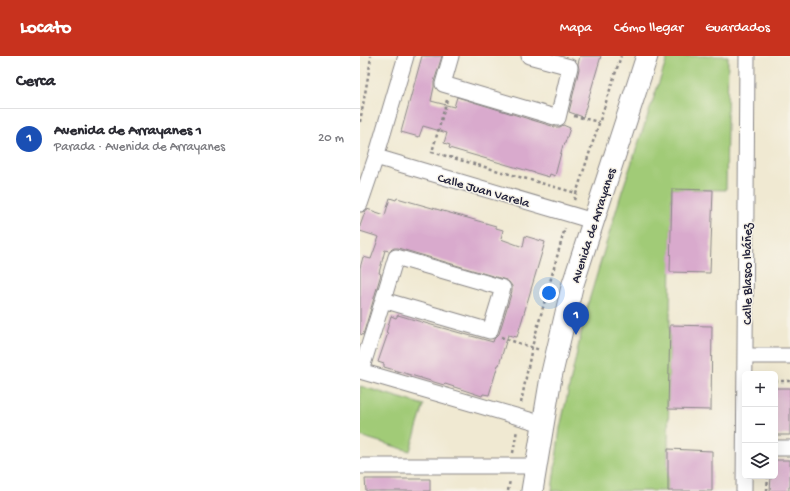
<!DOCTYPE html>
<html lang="es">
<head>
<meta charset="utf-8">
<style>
	:root { --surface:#fff; --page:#f2f2f3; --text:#2b2b33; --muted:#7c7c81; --line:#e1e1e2; --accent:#c8321e }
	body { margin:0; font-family:"Gochi Hand",sans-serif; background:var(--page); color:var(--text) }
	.controls { position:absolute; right:12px; bottom:12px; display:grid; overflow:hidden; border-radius:6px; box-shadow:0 4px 16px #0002 }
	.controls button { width:36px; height:36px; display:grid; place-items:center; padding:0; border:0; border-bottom:1px solid var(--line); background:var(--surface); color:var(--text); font:20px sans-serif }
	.you { position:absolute; left:189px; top:237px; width:14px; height:14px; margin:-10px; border:3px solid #fff; border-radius:50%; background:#1a73e8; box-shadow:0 0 0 6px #1a73e833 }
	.badge { display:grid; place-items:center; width:26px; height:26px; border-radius:50%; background:var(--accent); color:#fff; font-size:13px; font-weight:700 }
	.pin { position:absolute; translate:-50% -33px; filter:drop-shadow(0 1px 2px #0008) }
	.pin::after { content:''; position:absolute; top:21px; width:14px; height:12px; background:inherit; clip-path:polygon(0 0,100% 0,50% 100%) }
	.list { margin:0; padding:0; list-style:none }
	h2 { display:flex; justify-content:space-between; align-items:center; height:52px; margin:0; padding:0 16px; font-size:17px }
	h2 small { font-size:13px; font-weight:400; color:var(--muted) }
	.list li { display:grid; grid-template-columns:26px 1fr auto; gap:12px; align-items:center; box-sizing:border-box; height:60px; padding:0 16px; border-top:1px solid var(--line) }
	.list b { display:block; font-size:15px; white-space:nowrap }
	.list p { margin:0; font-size:13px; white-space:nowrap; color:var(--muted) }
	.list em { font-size:13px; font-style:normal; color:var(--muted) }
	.icon { flex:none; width:22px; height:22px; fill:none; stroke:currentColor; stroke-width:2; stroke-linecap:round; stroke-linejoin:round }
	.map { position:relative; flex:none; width:430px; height:435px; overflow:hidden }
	header { display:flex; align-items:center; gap:24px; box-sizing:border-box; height:56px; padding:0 20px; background:var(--accent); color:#fff }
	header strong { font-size:19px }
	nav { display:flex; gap:22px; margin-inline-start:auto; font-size:14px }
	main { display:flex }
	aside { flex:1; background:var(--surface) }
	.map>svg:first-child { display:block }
	.green { fill:#a1cb77; stroke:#627659 }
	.building { fill:#d9aacd }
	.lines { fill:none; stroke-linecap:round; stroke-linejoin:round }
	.street-casing { stroke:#898686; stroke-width:17 }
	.secondary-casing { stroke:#898686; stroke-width:23 }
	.path { stroke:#898686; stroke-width:2.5; stroke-dasharray:3 3; stroke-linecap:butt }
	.street { stroke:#fff; stroke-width:15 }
	.secondary { stroke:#fff; stroke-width:21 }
	.labels { text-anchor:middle; stroke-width:3; stroke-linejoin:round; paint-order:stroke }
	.street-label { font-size:13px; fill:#22223b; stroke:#f7f3e8 }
</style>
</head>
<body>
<header>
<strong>Locato</strong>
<nav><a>Mapa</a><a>Cómo llegar</a><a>Guardados</a></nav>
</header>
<main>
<aside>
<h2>Cerca<small></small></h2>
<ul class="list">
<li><span class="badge" style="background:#1a4fb4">1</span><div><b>Avenida de Arrayanes 1</b><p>Parada · Avenida de Arrayanes</p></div><em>20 m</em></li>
</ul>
</aside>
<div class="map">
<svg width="430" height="435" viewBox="0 0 430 435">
	<rect width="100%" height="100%" fill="#f7f3e8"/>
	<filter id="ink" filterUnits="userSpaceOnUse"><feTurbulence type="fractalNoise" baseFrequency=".025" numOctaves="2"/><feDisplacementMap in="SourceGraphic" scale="8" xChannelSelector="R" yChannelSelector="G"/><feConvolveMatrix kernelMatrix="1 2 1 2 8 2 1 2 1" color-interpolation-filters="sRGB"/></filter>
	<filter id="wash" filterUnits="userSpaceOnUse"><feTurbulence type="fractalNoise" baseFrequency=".012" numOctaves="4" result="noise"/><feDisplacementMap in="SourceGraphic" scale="16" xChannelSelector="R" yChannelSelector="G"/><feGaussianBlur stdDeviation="0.9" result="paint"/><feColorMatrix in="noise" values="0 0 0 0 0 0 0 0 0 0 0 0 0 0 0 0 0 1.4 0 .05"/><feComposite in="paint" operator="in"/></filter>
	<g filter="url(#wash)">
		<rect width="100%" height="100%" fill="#f0e9d2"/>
		<path class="green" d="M308,0H368L366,134L312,133L308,393V435H192L200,372L227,251L262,135Z
			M0,330L64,349L50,395L0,380Z"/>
		<g id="blocks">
			<path class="building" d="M62,0H82L74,26V31L71,45L94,51L97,41L195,71H200L203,69L210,72L204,90L203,89L195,120L190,118L189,121L89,92L90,89L84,87L87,77L63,70L59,81L41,76Z
				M220,0H241L223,61L209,56L219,13L218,8Z
				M312,133L353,134L350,217L310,216Z
				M30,142L36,144L37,142L136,170V172L143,174L141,183L163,191L165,180L185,186L157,281L148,279L139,309H138L129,339L123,338L122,340L85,328L84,329L24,311V308L18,306L28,277H26L31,260L36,262L38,259L75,270L133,286L134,283L139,278L152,235V230L149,226L146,224L38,192H34L29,195L25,194L19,217L21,218L9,259L3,279L0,278V212L3,201L11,203L19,181L0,175V170L5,156L7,153L25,159Z
				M310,269L352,270L351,354L308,353Z
				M415,332H430V379H415Z
				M308,393L352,395V435H308Z
				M415,404H430V431H429V435H410L411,420H415Z
				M5,423H70V435H6Z"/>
		</g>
	</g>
	<g filter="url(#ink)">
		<use href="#blocks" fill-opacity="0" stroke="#898686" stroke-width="1"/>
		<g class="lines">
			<defs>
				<path id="street" d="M91,0L83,28L198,62L210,11L169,0
					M16,101L233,165
					M0,148L16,101L46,0
					M36,201L143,232L130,275L23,244Z
					M385,300H430
					M0,315L183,368
					M1,315L23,244
					M415,392H430
					M0,410H176
					M384,435L387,0"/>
				<path id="secondary" d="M172,435L191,321L212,231L287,0"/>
			</defs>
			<use href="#street" class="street-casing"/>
			<use href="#secondary" class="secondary-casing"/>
			<path class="path" d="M87,44L72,96L216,137
				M214,60L239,66
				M0,66L9,15L11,0
				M214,144L261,0
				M141,281L149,284L180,294
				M415,325H430
				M161,347L172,291L205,172
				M153,397L157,374
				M148,435L150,424
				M407,435L408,420"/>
			<use href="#street" class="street"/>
			<use href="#secondary" class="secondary"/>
		</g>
	</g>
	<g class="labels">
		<g class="street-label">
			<text transform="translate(124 133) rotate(16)" y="5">Calle Juan Varela</text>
			<text transform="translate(232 169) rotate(-72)" y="5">Avenida de Arrayanes</text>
			<text transform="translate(386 218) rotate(-90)" y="5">Calle Blasco Ibáñez</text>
		</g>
	</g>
</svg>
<div class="controls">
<button>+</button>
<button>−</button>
<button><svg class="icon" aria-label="layers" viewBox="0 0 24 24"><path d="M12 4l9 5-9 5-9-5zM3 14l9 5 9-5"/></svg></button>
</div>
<div class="you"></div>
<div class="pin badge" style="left:216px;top:279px;background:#1a4fb4">1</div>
</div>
</main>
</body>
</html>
